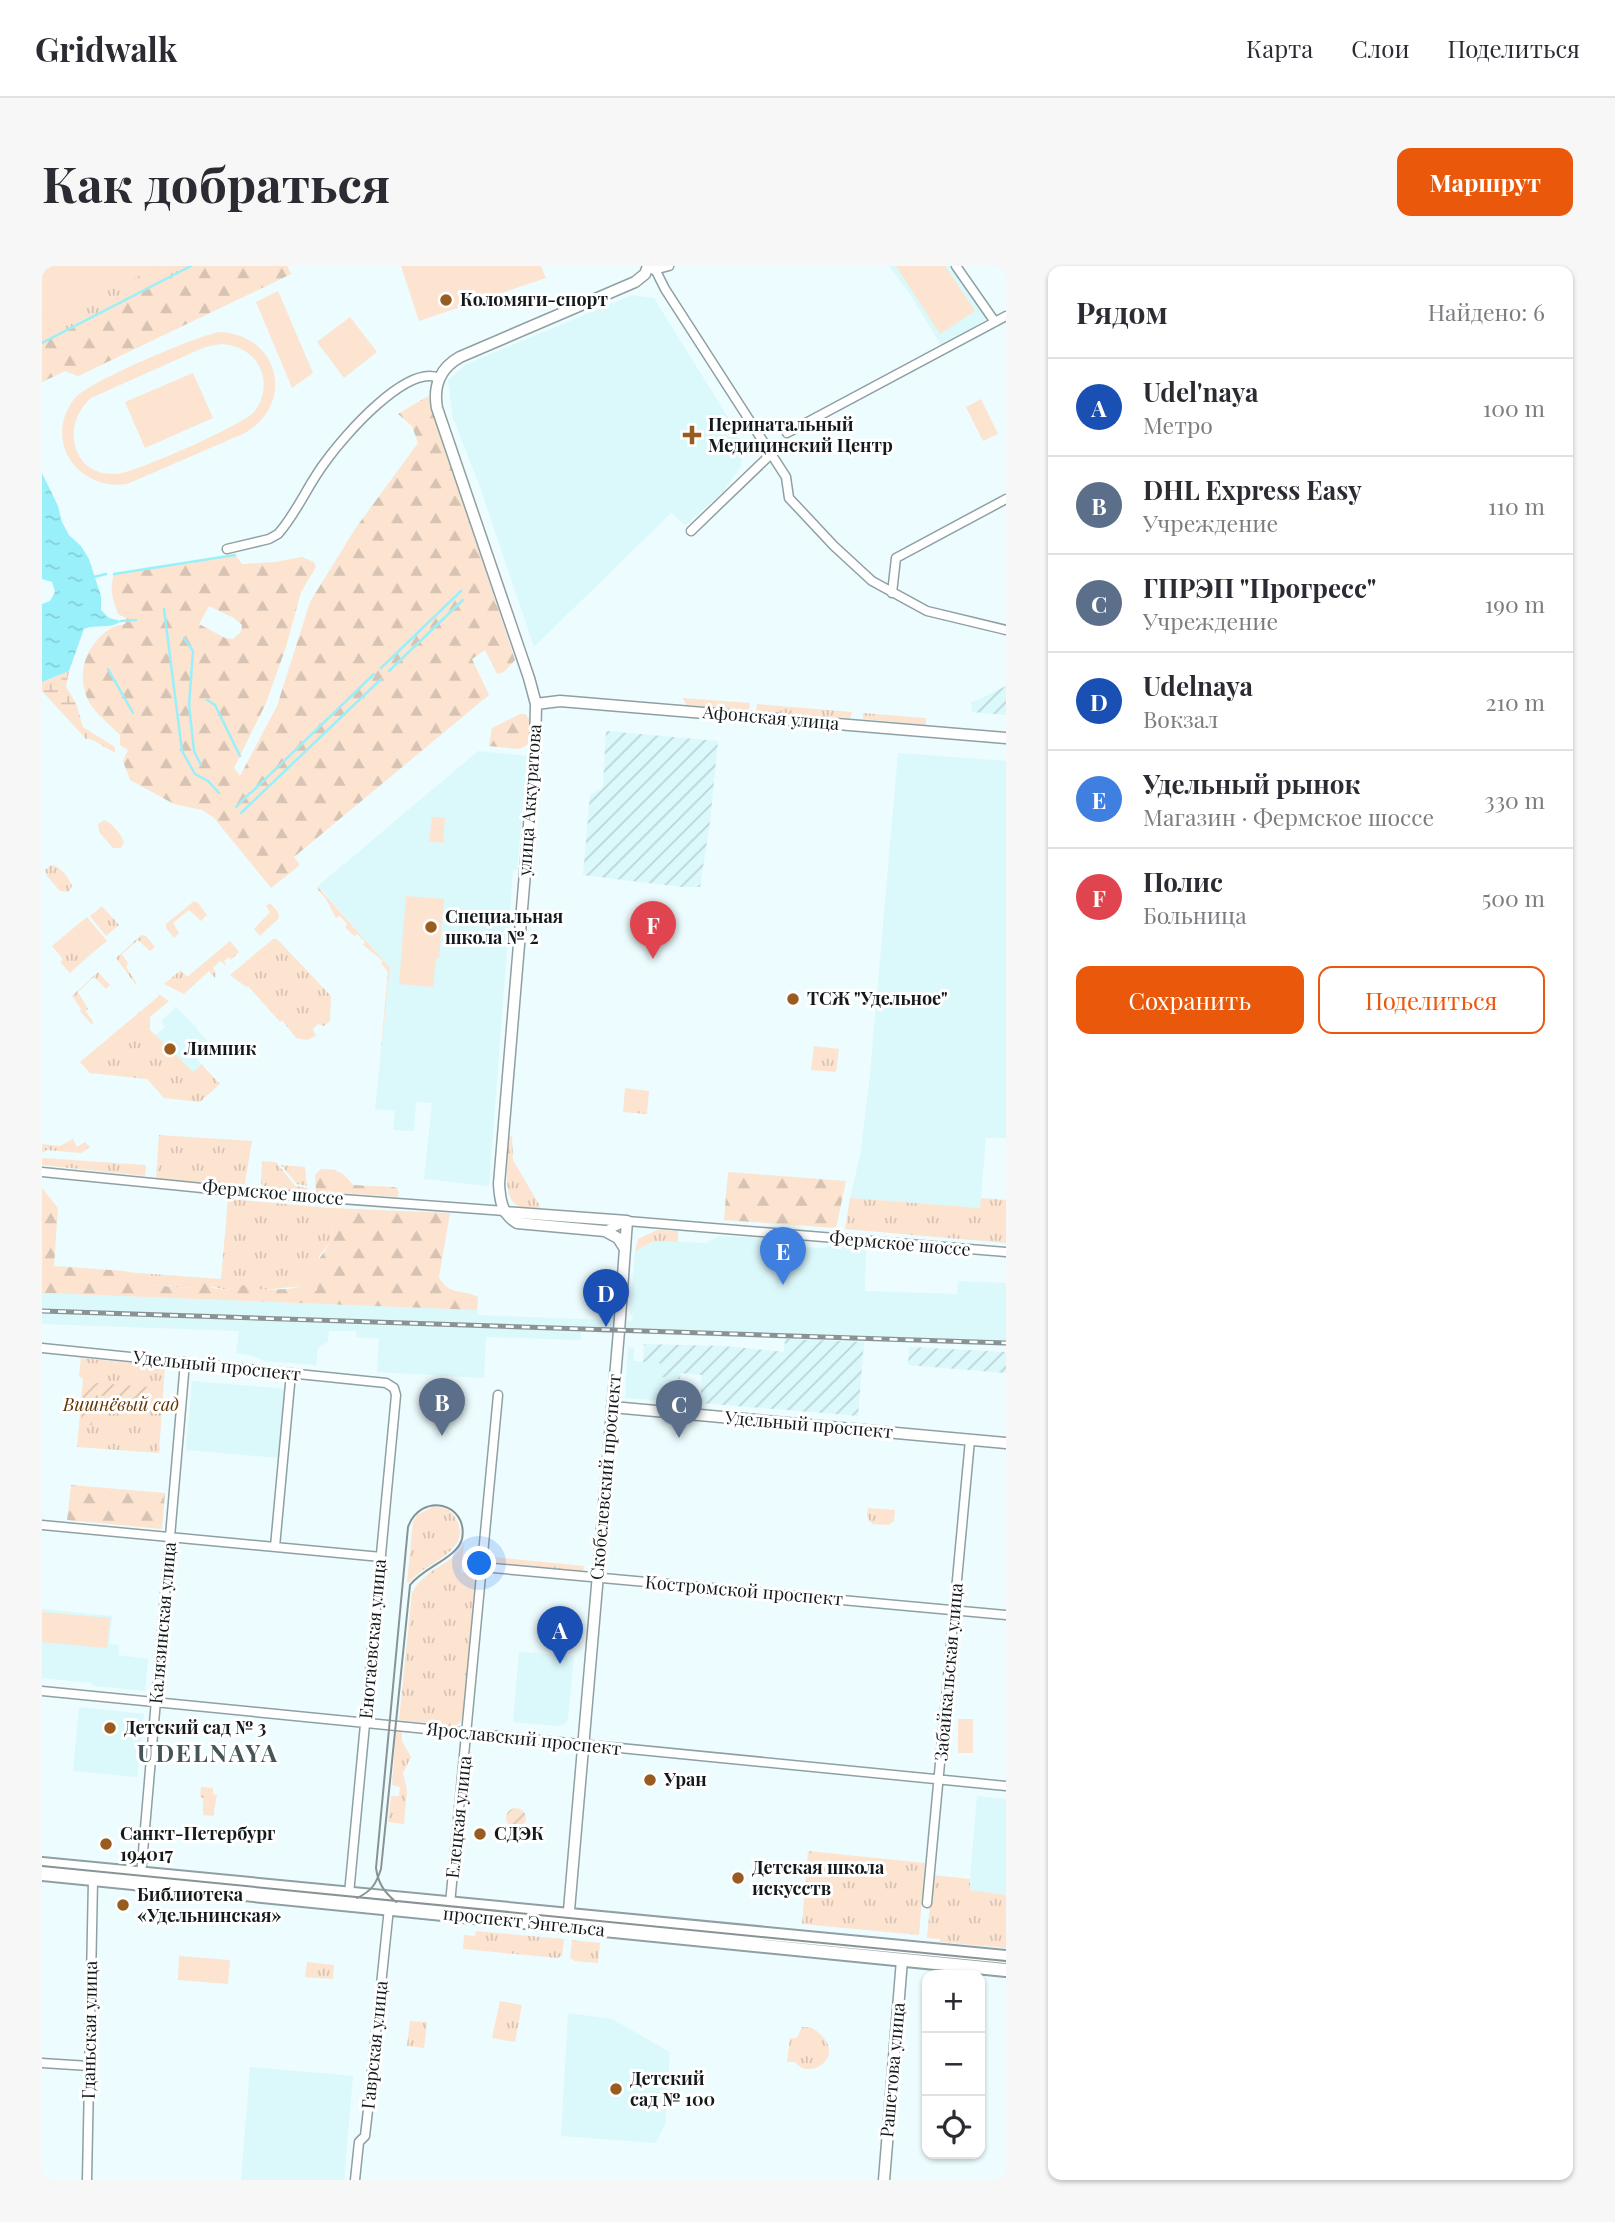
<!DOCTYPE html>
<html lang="ru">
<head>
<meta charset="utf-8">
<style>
	:root { --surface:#fff; --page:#f7f7f7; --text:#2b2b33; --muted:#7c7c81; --line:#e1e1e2; --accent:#ea580c }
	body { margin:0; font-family:"Playfair Display",serif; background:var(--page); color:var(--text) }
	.controls { position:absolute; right:21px; bottom:21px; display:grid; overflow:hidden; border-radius:14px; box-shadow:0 2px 5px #0004 }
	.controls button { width:63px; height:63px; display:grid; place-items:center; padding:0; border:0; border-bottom:2px solid var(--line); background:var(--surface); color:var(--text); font:35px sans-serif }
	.you { position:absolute; left:438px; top:1298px; width:24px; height:24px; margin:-18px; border:5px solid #fff; border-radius:50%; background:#1a73e8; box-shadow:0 0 0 10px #1a73e833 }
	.badge { display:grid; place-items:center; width:46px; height:46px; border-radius:50%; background:var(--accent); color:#fff; font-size:23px; font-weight:700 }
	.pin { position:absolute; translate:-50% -58px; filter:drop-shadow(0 2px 4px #0008) }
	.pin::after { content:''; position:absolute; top:37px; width:24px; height:21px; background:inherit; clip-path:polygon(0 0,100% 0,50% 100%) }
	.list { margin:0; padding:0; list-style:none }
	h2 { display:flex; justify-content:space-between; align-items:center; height:91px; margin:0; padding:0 28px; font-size:30px }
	h2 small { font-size:23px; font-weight:400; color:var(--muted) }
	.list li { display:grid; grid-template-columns:46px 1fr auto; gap:21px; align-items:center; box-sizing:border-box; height:98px; padding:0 28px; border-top:2px solid var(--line) }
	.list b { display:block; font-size:26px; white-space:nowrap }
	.list p { margin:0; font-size:23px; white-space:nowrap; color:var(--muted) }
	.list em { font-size:23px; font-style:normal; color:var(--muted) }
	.actions { display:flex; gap:14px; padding:21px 28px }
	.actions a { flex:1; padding:16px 0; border:2px solid var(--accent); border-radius:14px; text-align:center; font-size:24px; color:var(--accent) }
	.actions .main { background:var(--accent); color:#fff }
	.icon { flex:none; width:38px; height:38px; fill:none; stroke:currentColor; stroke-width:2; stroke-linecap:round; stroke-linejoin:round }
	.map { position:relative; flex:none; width:964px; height:1914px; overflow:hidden; border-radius:14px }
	header { display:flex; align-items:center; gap:42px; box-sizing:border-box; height:98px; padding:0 35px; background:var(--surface); border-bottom:2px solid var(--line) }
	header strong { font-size:33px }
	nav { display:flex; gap:38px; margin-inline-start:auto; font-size:24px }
	.intro { display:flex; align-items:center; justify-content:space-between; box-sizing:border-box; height:168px; padding:0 42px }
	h1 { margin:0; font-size:49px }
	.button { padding:18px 32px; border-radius:14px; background:var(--accent); color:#fff; font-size:24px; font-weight:700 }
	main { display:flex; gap:42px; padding:0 42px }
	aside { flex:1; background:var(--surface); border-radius:14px; box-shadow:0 2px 5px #0004 }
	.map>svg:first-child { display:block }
	.built { fill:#dbf8fb }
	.industrial { fill:url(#industrial-furrows) }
	.grass { fill:url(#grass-tufts) }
	.forest { fill:url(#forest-firs); fill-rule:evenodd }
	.wetland { fill:url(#wetland-marsh) }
	.garden { fill:url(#garden-furrows) }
	.pitch { fill:#fce4d1; fill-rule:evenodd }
	.water { fill:url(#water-ripples) }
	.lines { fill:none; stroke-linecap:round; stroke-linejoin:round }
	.stream { stroke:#9af0fa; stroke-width:2.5 }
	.minor-casing { stroke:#8fa0a2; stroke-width:11 }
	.tertiary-casing { stroke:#8fa0a2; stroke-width:13 }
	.primary-casing { stroke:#8fa0a2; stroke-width:16 }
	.minor { stroke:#fff; stroke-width:8 }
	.tertiary { stroke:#fff; stroke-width:10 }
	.primary { stroke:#fff; stroke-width:12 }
	.tram { stroke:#899395; stroke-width:2 }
	.rail-casing { stroke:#899395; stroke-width:5 }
	.rail { stroke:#fff; stroke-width:2.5; stroke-dasharray:8; stroke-linecap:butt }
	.poi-dot { fill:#995c20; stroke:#fff; stroke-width:2.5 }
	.labels { text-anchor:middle; stroke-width:6; stroke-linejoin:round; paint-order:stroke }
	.poi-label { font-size:18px; font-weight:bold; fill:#141a1b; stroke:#fff; text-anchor:start }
	.street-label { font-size:18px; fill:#141a1b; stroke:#fff }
	.park-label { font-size:18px; font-style:italic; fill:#653500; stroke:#fff }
	.district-label { font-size:24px; font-weight:bold; letter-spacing:2px; fill:#465658; stroke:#fff }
</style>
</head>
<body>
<header>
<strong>Gridwalk</strong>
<nav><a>Карта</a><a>Слои</a><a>Поделиться</a></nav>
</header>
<div class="intro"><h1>Как добраться</h1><a class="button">Маршрут</a></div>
<main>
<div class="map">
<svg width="964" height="1914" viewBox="0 0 964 1914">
	<defs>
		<pattern id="industrial-furrows" width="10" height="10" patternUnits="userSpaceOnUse" patternTransform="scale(1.75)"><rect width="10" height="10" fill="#dbf8fb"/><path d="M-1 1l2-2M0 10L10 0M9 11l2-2" fill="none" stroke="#bbd4d7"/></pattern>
		<pattern id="grass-tufts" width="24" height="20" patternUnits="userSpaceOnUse" patternTransform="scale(1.75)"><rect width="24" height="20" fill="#fce4d1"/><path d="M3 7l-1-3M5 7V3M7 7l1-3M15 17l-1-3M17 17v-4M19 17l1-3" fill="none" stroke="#d7c3b3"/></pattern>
		<pattern id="forest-firs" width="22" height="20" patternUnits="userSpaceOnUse" patternTransform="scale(1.75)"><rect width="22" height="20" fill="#fce4d1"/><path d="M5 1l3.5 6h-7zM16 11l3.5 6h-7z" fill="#d7c3b3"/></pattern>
		<pattern id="wetland-marsh" width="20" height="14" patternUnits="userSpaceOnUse" patternTransform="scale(1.75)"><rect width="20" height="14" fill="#fce4d1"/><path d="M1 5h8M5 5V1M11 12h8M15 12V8" fill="none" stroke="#d7c3b3"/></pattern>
		<pattern id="garden-furrows" width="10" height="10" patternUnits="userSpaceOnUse" patternTransform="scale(1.75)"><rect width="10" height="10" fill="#fce4d1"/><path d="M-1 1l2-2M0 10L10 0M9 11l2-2" fill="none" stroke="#d7c3b3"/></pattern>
		<pattern id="water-ripples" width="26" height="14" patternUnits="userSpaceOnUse" patternTransform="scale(1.75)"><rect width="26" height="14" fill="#9af0fa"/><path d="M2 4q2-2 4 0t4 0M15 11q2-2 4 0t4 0" fill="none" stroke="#84cdd6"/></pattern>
	</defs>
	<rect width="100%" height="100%" fill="#edfcfe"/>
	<path class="built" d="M847,0H908L944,53L900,81L869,30Z
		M590,29L612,32L695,166L701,185L699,200L682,225L643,259L629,247L492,381L438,221L411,152L406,114L425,98Z
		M436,485L485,490L475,604H471L447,920L382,913L390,837L374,836L372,865L351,864L353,845L333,843L348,702L276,620Z
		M856,487L964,495V872H944L938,942L808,932L819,885L828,809Z
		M134,741L156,763L155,764L167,777L154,792L160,799L155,804L151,834L112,768H115L123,761L119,755Z
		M677,970L742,973L754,981L782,982L789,979L824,982L823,1025L915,1028L916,1015L964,1017V1080L539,1066V1074L444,1071L442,1112L335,1106L337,1073L315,1071L314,1065H287L286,1076L276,1082L274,1099L223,1095L212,1090L194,1087L197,1065L0,1058V1027L417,1043L435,1044L436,1049L590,1055L591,1049L588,1048L593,985L612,975L664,977Z
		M586,1081L592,1082V1095L618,1097V1111L632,1113L630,1135L583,1132Z
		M150,1115L243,1123L237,1192L144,1184Z
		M0,1343L70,1350L67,1378L77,1379L76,1389L106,1393L103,1425L52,1420L49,1417L0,1412Z
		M477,1386L532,1390L526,1452L523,1458L517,1460L471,1456Z
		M37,1441L102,1448L95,1511L31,1505Z
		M935,1530L964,1533V1629L927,1624Z
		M526,1747L570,1753L628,1786L623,1859L614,1877L519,1870Z
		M208,1801L311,1810L302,1914H199Z"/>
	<path class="industrial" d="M964,420V449L930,446L929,437Z
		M564,465L676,475L668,556L658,621H639L541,609L548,529L561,521Z
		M743,1073L822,1076L816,1150L658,1137L660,1109L639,1107L638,1113L617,1111L618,1097L601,1096L602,1078L682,1080L742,1086Z
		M867,1081L964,1086V1107L866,1099Z"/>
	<path class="grass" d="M0,0H245L249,8L36,110L23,105L0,116Z
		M641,432L708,437L707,444L644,439Z
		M715,438L810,446L808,452L714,445Z
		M821,447L884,452V459L821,453Z
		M62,554C70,557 79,568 82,576L79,582H71L57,566L56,558Z
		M9,599C18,600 27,612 30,620L27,626L18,625L5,610L3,604Z
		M276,621L348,702L337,804L346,706L339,697L341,695L321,679L323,676L315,668L312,670L303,661L305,658L298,650L294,652L284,633L275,623Z
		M152,635L156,637L165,649L159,655L147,644L131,657L137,667L132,672L124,662V658Z
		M228,637L236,646L237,652L218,670L212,663L228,646L224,640Z
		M60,640L77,659L64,670L48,650Z
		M29,664L49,688L28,707L18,696L21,693L10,680Z
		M99,669L104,670L113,681L108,685L96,674L80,688L86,697L84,701L95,718L94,719L74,692Z
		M231,673H235L289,730L288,755L282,760L276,758L271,763L274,770L265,774L254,772L240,754L238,756L206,720L204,721L188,709Z
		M188,675L197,686L189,694L187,691L182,695L184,700L178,695L171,702L174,707L173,712L167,705L142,728L122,718L139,704L145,711Z
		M56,706L68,719L64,723L52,711L36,726L46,743L44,745L51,756L50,759L38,745L39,743L30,730Z
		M118,729L127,735L108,751V764L151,806L160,799L178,818L158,836L122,832L105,813L48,807L38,796Z
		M772,780L797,783L794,806L769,804Z
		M583,822L607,825L605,848L581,846Z
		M117,869L210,875L203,917L200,920L114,913Z
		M467,870L470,871L471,894L498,940V945C489,944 479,944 472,937C460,925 466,886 467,870Z
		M31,873L35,881L43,876L48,881L39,887L4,884L3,886H0V878L18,880Z
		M0,892L104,899L103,910L0,899Z
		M220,895L234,896L253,920L265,922V925L221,921L219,917Z
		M239,899L263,901L265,920L255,918Z
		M808,932L938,942L939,932L964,934V977L803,963Z
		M186,933L288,942L290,974L277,990L275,1026L260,1020L220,1024L204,1019L194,1020L186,1024L156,1018L152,1022L103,1019L99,1011L83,1006L179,1013Z
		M615,964L636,965V976L612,975L593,985L596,973Z
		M39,1092L123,1100L117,1187L35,1181L41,1113L37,1110Z
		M391,1241C402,1241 409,1243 414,1253C432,1286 382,1296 367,1317L365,1316L371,1256L375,1249Z
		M826,1242L853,1244L852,1255L847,1259L830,1258L825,1251Z
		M422,1277L419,1306L435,1308L422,1452L414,1460L357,1454L370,1327C383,1301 411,1300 422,1277Z
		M452,1291L542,1300L541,1305L452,1297Z
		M354,1466H360V1475L369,1491L361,1507L365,1524L362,1558L346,1556L349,1530H357L358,1521L350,1519Z
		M159,1521L171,1522V1528L175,1529L171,1550L161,1549V1532L158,1531Z
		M766,1585L883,1597L877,1669L760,1658Z
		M891,1609L928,1613V1624L964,1629V1682L898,1676V1673L885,1672Z
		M434,1665L522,1673L520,1690L515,1692L421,1683L422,1669L433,1670Z
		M530,1674L558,1677L556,1697L533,1695L528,1692Z
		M265,1696L292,1699L291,1713L263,1711Z
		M458,1735L480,1739L473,1776L450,1772Z
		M368,1755L385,1756L382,1782L365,1780Z
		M760,1761C769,1761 774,1763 780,1770C802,1792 767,1815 753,1796H745L748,1772H755Z"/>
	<path class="forest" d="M149,0H245L249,8L36,110L23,105L0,116V77Z
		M386,130L473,394L462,406L455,408L443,384L430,393L447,429L252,591L258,599L229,622L172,552L160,544L132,538L88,514L81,495L86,484L78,479V469C68,459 54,448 47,436C33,409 44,378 68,363C73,359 78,360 84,357V352L76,348C71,334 67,324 72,308L193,289L200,298L233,296L260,291L272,296L274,301L259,326L244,381L224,437L192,502L198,510L235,440L268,336L313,263L376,177L370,160L356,148ZM167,340L192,352L200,359L199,366L191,373L183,372L157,358Z
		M478,448H483L489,455L488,478L477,483L447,480L450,462Z
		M279,903C295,903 301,906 311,919L351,921L355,922L357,927L355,931L274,925L273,909Z
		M686,906L804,915L794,962L682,954Z
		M0,922L16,942L12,1000L83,1005L99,1011L103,1019L152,1022L160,1015L167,1017L170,1022L186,1024L194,1020L204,1019L220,1024L246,1023L260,1020L275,1025V1008L271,1002L290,974L288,942L408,947L397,1011C408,1031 419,1022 436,1031L435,1044L0,1027Z
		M29,1219L123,1227L120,1263L25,1254Z"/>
	<path class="wetland" d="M27,405L24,421L34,437L41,461L73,481V487L49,473H44L0,425V416Z"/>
	<path class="garden" d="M42,1116L107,1121L105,1147L93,1146L94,1133L53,1129L50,1159L39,1158Z
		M464 1552a10 10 0 1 1 20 0a10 10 0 1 1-20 0Z"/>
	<path class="pitch" d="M0,0H117V1L0,54Z
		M359,0H499L504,12L377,55Z
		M854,0H903L933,45L898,68Z
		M236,25L271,107L250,122L214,36Z
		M308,51L335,86L302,112L275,76Z
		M178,66C237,69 254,137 203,167L85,218C35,225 0,173 33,132C46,116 156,69 178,66ZM179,78C197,79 214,88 220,107C224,120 221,136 211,147C200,159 91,208 74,208C30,211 18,159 49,132L163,81Z
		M151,107L171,152L103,182L83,136Z
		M939,133L956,168L941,175L924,141Z
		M390,551L403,552L401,577L387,575Z
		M364,630L402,633L397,692H394L391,721L357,718Z
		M45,651L65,675L49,688L29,664Z
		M0,1346L68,1352L65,1382L0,1376Z
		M916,1453H931V1487H916Z
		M137,1690L188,1694L186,1718L136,1714Z"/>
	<path class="water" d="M0,207L16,240L20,256L27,269L39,280L47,293L59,330V344L67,352L79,355C70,363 54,358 42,363L27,405L0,416V338L8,335L13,326L10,316L0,313Z"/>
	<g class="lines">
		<path class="stream" d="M0,77L149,0
			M72,308L193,289
			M52,311L64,308
			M122,343L140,485L153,508L166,515L177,527
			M79,355L94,354
			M142,372L151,385L147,439L152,485L159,499
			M339,402L419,325
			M66,403L91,447
			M347,405L421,334
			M165,434L173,439L198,490
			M210,526L332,408
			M194,541L208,527
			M199,547L339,413"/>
		<defs>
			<path id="minor" d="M914,0L953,56
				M612,4L627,0
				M614,5L623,23L744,211L747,232L792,280L830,315L885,345L964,364
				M745,167L964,50
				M649,265L728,189
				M185,283L227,273L236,268C255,247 266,218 284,195C301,171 365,97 397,112
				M850,327L854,292L964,233
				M0,906L190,925L463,945
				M563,965L585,955L964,986
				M0,1082L344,1117L352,1122L354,1129L307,1628
				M0,1259L339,1291
				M233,1281L249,1107
				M440,1301L964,1349
				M0,1425L964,1520
				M99,1609L143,1096
				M885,1637L928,1174
				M408,1638L456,1129
				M0,1797L47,1800
				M45,1914L51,1614
				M313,1914L317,1876L323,1870L326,1844L347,1642"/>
			<path id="tertiary" d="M494,438L518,435L964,472
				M463,946L585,955L577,1065L526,1656
				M583,983L576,972L563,965L475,957C460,948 458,935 457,918L493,487L494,438L487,412L395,142C391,120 398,102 418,91L593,16L603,8L606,0
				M570,1141L964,1177
				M842,1914L860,1694"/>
			<path id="primary" d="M0,1598L964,1691
				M0,1608L964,1704"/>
		</defs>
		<use href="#minor" class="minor-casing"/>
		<use href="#tertiary" class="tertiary-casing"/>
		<use href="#primary" class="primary-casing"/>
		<use href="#minor" class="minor"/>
		<use href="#tertiary" class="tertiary"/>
		<use href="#primary" class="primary"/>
		<path class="tram" d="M0,1600L964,1695
			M315,1632C330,1625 334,1618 339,1603L368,1319C382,1301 415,1292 420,1273C427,1237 379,1225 366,1261L334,1602C336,1617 342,1626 354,1636"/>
		<defs>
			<path id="rail" d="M0,1045L964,1077"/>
		</defs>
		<use href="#rail" class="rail-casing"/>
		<use href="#rail" class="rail"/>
	</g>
	<g class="poi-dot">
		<circle cx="404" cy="34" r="7"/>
		<path d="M646.5 158.5h7v7h7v7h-7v7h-7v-7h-7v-7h7z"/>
		<circle cx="389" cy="661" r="7"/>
		<circle cx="751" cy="733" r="7"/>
		<circle cx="128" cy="783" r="7"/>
		<circle cx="68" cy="1462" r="7"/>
		<circle cx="608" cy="1514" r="7"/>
		<circle cx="438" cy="1568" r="7"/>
		<circle cx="64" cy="1578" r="7"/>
		<circle cx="696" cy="1612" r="7"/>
		<circle cx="81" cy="1639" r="7"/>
		<circle cx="574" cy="1823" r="7"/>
	</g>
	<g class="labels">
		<g class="poi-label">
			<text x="418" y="40">Коломяги-спорт</text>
			<text x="666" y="165">Перинатальный<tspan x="666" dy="21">Медицинский Центр</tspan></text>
			<text x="403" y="657">Специальная<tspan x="403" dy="21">школа № 2</tspan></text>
			<text x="765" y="739">ТСЖ "Удельное"</text>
			<text x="142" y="789">Лимпик</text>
			<text x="82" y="1468">Детский сад № 3</text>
			<text x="622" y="1520">Уран</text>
			<text x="78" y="1574">Санкт-Петербург<tspan x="78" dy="21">194017</tspan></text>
			<text x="452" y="1574">СДЭК</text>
			<text x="710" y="1608">Детская школа<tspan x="710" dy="21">искусств</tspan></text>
			<text x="95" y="1635">Библиотека<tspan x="95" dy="21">«Удельнинская»</tspan></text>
			<text x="588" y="1819">Детский<tspan x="588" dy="21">сад № 100</tspan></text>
		</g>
		<g class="street-label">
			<text transform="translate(729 452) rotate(5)" y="6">Афонская улица</text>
			<text transform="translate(488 534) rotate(-86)" y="6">улица Аккуратова</text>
			<text transform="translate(231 927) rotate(5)" y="6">Фермское шоссе</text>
			<text transform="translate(858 978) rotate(5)" y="6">Фермское шоссе</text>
			<text transform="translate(175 1100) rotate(6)" y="6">Удельный проспект</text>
			<text transform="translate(767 1159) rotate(5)" y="6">Удельный проспект</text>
			<text transform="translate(564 1211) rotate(-85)" y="6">Скобелевский проспект</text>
			<text transform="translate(702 1325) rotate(5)" y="6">Костромской проспект</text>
			<text transform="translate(121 1357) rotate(-85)" y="6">Калязинская улица</text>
			<text transform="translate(331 1373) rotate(-85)" y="6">Енотаевская улица</text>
			<text transform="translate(907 1406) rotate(-85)" y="6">Забайкальская улица</text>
			<text transform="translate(482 1473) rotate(6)" y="6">Ярославский проспект</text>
			<text transform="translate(417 1551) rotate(-84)" y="6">Елецкая улица</text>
			<text transform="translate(482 1656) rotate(6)" y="6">проспект Энгельса</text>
			<text transform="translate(48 1764) rotate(-89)" y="6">Гданьская улица</text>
			<text transform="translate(333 1779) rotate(-84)" y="6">Гаврская улица</text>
			<text transform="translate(851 1804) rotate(-85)" y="6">Рашетова улица</text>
		</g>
		<g class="park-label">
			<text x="79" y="1145">Вишнёвый сад</text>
		</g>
		<g class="district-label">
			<text x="166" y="1496">UDELNAYA</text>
		</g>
	</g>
</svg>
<div class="controls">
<button>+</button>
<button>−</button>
<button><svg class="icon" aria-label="locate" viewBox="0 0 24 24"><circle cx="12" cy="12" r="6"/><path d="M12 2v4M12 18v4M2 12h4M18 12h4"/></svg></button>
</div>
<div class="you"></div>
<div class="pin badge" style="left:518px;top:1398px;background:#1a4fb4">A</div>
<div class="pin badge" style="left:400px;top:1170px;background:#5c6f8a">B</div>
<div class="pin badge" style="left:637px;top:1172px;background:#5c6f8a">C</div>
<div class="pin badge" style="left:564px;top:1061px;background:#1a4fb4">D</div>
<div class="pin badge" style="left:741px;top:1019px;background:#3f7fe0">E</div>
<div class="pin badge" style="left:611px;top:693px;background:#e0444e">F</div>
</div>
<aside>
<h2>Рядом<small>Найдено: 6</small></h2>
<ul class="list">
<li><span class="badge" style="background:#1a4fb4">A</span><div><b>Udel'naya</b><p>Метро</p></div><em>100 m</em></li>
<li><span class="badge" style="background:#5c6f8a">B</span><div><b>DHL Express Easy</b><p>Учреждение</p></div><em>110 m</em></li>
<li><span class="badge" style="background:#5c6f8a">C</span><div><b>ГПРЭП &quot;Прогресс&quot;</b><p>Учреждение</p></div><em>190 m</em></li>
<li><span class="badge" style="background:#1a4fb4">D</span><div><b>Udelnaya</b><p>Вокзал</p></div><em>210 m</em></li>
<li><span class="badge" style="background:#3f7fe0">E</span><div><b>Удельный рынок</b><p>Магазин · Фермское шоссе</p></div><em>330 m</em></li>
<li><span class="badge" style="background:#e0444e">F</span><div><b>Полис</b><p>Больница</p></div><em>500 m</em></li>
</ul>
<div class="actions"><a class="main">Сохранить</a><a>Поделиться</a></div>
</aside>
</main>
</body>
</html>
